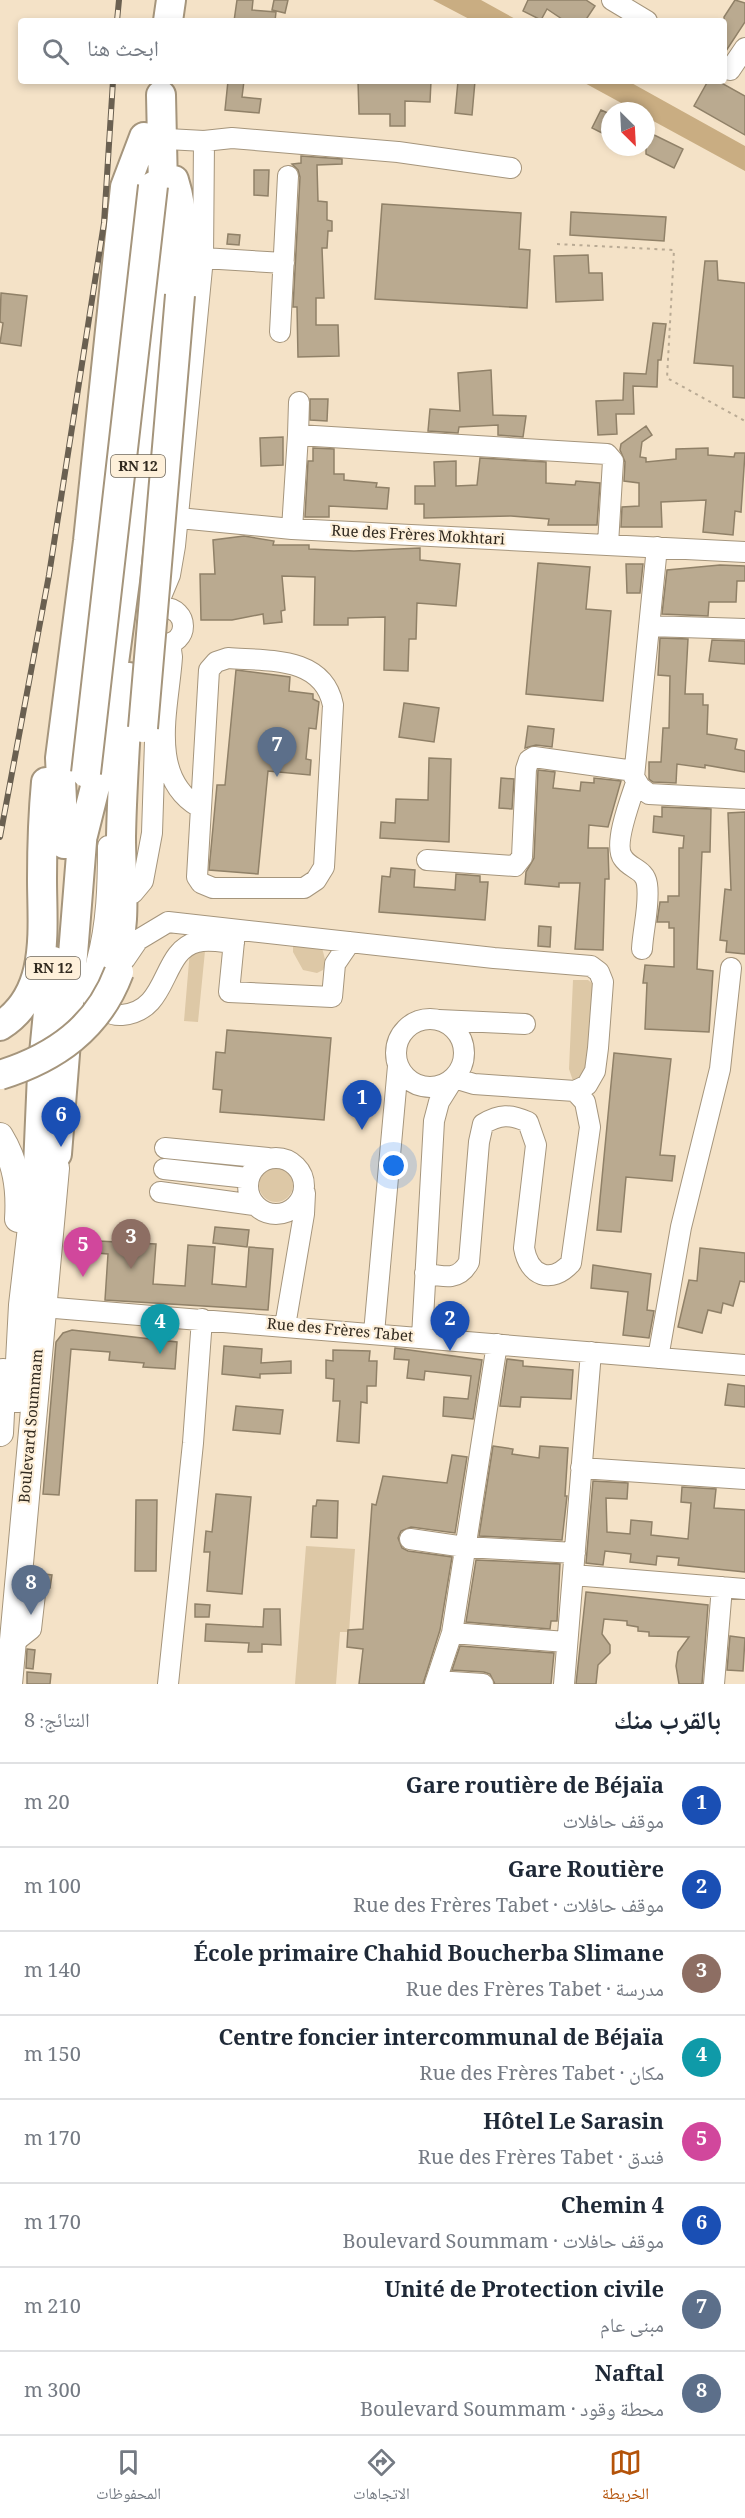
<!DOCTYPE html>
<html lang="ar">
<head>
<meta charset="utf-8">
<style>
	:root { --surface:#fff; --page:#f2f2f3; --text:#1f2937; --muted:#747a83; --line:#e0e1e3; --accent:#b45309 }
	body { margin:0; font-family:Georgia,"Noto Naskh Arabic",serif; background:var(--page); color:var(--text); direction:rtl }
	.compass { position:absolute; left:601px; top:102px; width:54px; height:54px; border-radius:50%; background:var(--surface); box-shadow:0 3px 9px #0003; rotate:156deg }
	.you { position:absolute; left:394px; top:1166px; width:21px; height:21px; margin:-15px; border:4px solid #fff; border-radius:50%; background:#1a73e8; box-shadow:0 0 0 9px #1a73e833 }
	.badge { display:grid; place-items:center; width:39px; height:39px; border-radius:50%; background:var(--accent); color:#fff; font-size:20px; font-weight:700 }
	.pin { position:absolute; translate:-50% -50px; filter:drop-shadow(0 2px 3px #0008) }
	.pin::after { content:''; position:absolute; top:32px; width:21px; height:18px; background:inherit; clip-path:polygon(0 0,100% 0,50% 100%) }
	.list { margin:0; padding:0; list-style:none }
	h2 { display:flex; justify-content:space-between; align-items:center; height:78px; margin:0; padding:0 24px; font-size:26px }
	h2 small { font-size:20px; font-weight:400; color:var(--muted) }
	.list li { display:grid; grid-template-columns:39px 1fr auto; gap:18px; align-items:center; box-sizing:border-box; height:84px; padding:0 24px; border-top:2px solid var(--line) }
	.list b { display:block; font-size:22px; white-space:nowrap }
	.list p { margin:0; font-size:20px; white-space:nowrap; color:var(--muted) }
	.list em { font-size:20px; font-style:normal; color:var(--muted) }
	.icon { flex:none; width:33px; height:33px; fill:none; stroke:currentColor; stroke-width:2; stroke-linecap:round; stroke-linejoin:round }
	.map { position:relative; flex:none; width:745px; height:1684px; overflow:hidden; direction:ltr }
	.search { position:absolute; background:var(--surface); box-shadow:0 3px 9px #0003; left:18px; right:18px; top:18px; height:66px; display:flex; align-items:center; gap:15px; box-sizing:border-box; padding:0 21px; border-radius:6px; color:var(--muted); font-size:22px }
	.sheet { height:750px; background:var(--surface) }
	nav { display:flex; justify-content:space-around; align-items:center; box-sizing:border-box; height:84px; border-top:2px solid var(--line); background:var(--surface); font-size:16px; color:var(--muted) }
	nav a { display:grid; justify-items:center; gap:3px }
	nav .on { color:var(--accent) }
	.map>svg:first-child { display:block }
	.green { fill:#ddc8a6 }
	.water { fill:#c9ad82 }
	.building { fill:#baaa90; stroke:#908168; stroke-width:1.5 }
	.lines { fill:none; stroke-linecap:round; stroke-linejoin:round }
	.minor-casing { stroke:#a5957c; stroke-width:22 }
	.major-casing { stroke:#a5957c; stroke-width:28 }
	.highway-casing { stroke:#a5957c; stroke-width:32 }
	.path { stroke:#b9aa94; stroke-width:2; stroke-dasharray:3 4.5; stroke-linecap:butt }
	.minor { stroke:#fff; stroke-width:20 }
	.major { stroke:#fff; stroke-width:26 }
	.highway { stroke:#fff; stroke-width:28 }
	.rail-casing { stroke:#6a6051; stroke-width:6 }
	.rail { stroke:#fef0da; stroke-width:4; stroke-dasharray:11; stroke-linecap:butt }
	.highway-bridge-casing { stroke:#a5957c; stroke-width:32; stroke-linecap:butt }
	.highway-bridge { stroke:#fff; stroke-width:28 }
	.labels { text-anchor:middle; stroke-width:4.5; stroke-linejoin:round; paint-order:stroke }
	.shield { fill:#fef0da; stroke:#6e6557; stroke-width:1.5 }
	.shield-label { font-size:14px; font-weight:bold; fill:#30291f }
	.street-label { font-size:15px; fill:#30291f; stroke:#fef0da }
</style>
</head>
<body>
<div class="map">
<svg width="745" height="1684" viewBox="0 0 745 1684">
	<rect width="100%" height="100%" fill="#f4e2c7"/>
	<path class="green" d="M293,945L322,948L326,963L323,970L317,973L303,970L293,952Z
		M190,950L205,951L198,1022L184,1021Z
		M573,980H588L593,984L586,1079L573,1081L569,1069Z
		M259 1185a17 17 0 1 1 34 0a17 17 0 1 1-34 0Z
		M306,1546L355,1549L349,1632H340L336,1684H295Z"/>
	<path class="water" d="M433,0H481L519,21H473Z
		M581,81H628L745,146V171L646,117V111H636Z"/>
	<path class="building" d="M237,0H253L252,10L276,12L275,21H234Z
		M274,0H288L285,13L272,10Z
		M528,0H586L595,6L585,21H565L547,9L541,20L523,11Z
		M735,0L745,3V22L724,54V17Z
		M228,81H244L242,97L261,99L259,113L225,110Z
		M358,81H431L430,102L405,101V126H390V114H359Z
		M458,81H475L472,115L455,113Z
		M708,81H718L745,96V135L694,106Z
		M601,110L610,114V137L592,128Z
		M646,131L683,149L674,168L646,154Z
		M301,156L342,159V164L317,165L318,201L327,202V220L332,221V231H328L327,248H322L324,298H316V325H338L339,356L298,357L297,307H293L300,177L298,170L292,164L301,163Z
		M254,170H269L268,196L254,195Z
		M382,204L521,213L519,249L530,250L527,308L375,299Z
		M571,212L666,217L664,241L570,235Z
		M228,234L240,235L239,245L227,244Z
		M588,255L589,273H602L603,300L556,302L554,256Z
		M705,261H717L718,280L745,283V398L733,397V366L694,363Z
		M1,293L27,296L21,346L0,343L3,323L0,322Z
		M653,323L666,324L661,360H658L657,387L633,386L634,414H616L617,434L598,435L596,401L623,400L624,373L646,374Z
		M491,370L493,415L526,416L523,437L498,435V425L459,427L458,433L428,431L430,409L460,411L458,373Z
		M310,399H328L327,421L310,420Z
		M646,426L652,435L642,442L640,457L646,458V462L676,459V449L708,448V455L734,457L735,453H745L741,512L735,511L733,535L703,532L706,500L661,502L662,527H621L622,507L639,506V483L624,481L625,462L620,450L621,444Z
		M283,437V465L261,466L260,438Z
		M313,448L334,449V474H344V480L377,483L376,487L389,488L387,509L329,506V517H305L308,461H313Z
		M480,458L546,462V483L575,485L576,481L600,483L597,525H548L549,519L511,516L424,518V504H415V486H435L434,462L456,461V486L477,485Z
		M244,536L274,541L273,545H309V549L354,551L420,548V560L460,564L456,606L417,603L416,639H409L408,671L384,670L385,617L348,618V625H314L315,577L282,576L285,610L281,611L282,622L264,624L263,614L232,620H201L200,574H215L213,540Z
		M538,563L590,567L586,609L611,611L603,701L526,694Z
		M626,564H643L640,593H627Z
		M720,565L745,566V581H737L736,602H709L708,616L662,614L667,570Z
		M660,638L688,639L685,694H703V705H708L707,734L737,739L735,749L745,751V772L705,765V768L677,764L676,783L653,782L649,779V762H661L663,728H669L670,676L658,675Z
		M712,640L745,641V664L709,661Z
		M236,670L290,677L289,691L313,694V699L319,702L316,729L309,728L306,759L311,760L310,775L268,771L258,874L209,870L217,785H225Z
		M404,703L439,708L434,742L399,737Z
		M528,726L554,729L552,747L536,745L525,748Z
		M429,758L451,759L449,842L380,838L381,822L395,823L396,799L428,800Z
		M538,770L555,772L553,788L580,791L581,782L594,783V778L621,781L608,827L589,825L588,848H608L609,879H605L603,950L575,949L580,883H559V887L525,884L526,872L534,858Z
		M501,778L514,779L512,809L499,808Z
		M662,807L711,809L710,852H702L697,969L713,971L709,1032L645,1029L647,983H643L645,965L674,967V928H669V922H657L660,902H668V896H679V848H683L684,836L653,832L654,816L662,817Z
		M745,812V954L726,952L727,941L720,940L725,889L731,890L728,813Z
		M391,868L415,870L414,887L443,889L455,890L456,874L480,876V882H488L485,920L379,912L382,876L390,877Z
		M539,926L551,927L550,947L538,946Z
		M227,1030L331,1038L324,1120L220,1112L222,1090L213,1089L216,1052L225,1053Z
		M614,1053L671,1059L660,1155L675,1156L672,1181L626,1177L621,1232L597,1230Z
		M215,1227L249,1230L247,1247L213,1243Z
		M98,1241L156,1244L153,1284L185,1286L188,1245L215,1247L212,1284L246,1287L249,1247L273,1249L268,1310L105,1300L108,1254L97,1253Z
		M700,1248L745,1253V1282L740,1281L733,1306L723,1303L721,1313L708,1310L702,1333L678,1327L689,1280L697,1281Z
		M593,1265L651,1274L647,1310L654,1311L649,1338L623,1335L628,1292L591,1288Z
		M72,1330L177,1342L175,1369L143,1367L144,1363L109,1360L110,1352L71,1349L59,1495L43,1494L56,1342L63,1333Z
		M224,1346L262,1349L261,1363L291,1361V1373L260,1374V1378L222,1374Z
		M395,1348L482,1360L473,1419L443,1416L444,1397L468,1399L471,1376L425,1371L424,1380L407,1378L409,1360L394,1359Z
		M333,1350L370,1351L369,1361H377L376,1386H367V1403L361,1402L359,1443L337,1441L340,1401H333L334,1379L326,1378V1360L333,1361Z
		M507,1359L523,1361V1366L573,1370L571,1399L521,1397L520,1407L500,1406Z
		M728,1384L745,1386V1407L725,1405Z
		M236,1406L283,1410L280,1434L233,1430Z
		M493,1446L513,1449L512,1454L539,1458L540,1446L568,1448L565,1496H567L562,1540L479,1536Z
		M452,1455L467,1457L455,1533L411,1527L401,1531L398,1538L402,1548L408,1551L452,1557L440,1630L423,1684H359L363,1649L347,1647L348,1630L363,1629L372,1504L376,1505L383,1476L447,1483Z
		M593,1481L628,1483L627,1499L606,1498L607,1532L630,1534L631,1520L652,1522L651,1535L688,1539L691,1503L681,1502L682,1487L716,1489L714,1508L745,1510V1572L678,1565L679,1558L657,1556L656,1565L630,1562L631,1554L605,1551L603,1565L586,1563Z
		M216,1494L251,1497L242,1594L207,1591L210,1552H204L206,1531L212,1532Z
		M136,1500H157L156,1571H135Z
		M317,1500L338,1501L337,1538L311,1537L313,1506H316Z
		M476,1560L560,1564L557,1621H551L550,1629L466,1622Z
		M36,1573L52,1575L50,1588L44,1587L36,1578Z
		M586,1592L708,1605L702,1684H679L676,1666L678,1652L689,1637L649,1636V1632L638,1631V1627L627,1625V1621L604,1619L602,1634L610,1645V1653L598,1665L596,1684H576Z
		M195,1604L210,1605L209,1617H195Z
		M264,1609H280L281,1645L262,1644V1652H248L249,1643L205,1641L206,1624L263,1627Z
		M730,1636L745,1638L743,1671L727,1670Z
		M460,1646L554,1653L551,1684H495L490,1674L484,1672L452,1670Z
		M27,1649L35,1650L33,1669L26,1668Z
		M27,1672L51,1674L50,1684H27Z"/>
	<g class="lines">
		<defs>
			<path id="minor" d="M612,0L647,21
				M730,70L745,48
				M204,141L232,138L398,152L511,168
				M203,258L284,263
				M280,332L288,176
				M299,402L298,435L607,454L613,461L608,544
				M148,515L292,529L745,552
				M292,529L298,435
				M657,547L634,777L640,787L649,794L745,799
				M160,599L170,575L175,546L203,258L204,141L167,139
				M147 626a18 18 0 1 1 36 0a18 18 0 1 1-36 0Z
				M649,626L745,629
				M170,643L172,657C169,706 147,777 199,807
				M228,658C268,661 323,656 333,705L324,867L316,880L304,888H213L201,883L197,877L209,670L216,662Z
				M636,783C631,798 613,845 623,858C630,869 645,869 647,884C650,904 643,929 642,949
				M108,846C108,885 107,923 97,960C95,972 88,985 92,997C96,1007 110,1016 122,1015C170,1011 160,951 197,942C209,939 222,942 234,943
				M427,860L515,866L522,857L526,769L529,760L534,757L634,771
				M133,893L143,881L152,833L156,711
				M235,931L229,992L332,997L335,964L350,942
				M125,959L138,940L168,922L494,958L591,966L599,972L603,982L598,1048L595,1071L587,1085L575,1091L474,1084L454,1078L439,1102L434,1121L422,1337
				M396 1053a34 34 0 1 1 68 0a34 34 0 1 1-68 0Z
				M439,1020L525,1024
				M165,1148L268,1158
				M248 1186a28 28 0 1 1 56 0a28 28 0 1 1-56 0Z
				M164,1169L248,1178
				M160,1192L254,1205
				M425,1273C444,1277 459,1281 469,1262L479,1142L483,1124C500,1114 510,1114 528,1122L536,1145L524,1248C529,1276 551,1285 571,1263L590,1127L585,1102L575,1091
				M31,1306L745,1365
				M285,1326L304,1214L305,1193
				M374,1333L398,1066
				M658,1358L681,1227L720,1069L731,968
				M581,1468L745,1479
				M410,1539L465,1547L575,1553
				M573,1575L745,1589
				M452,1633L566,1642
				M12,1644L31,1629L35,1594L17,1578
				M436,1681L483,1684
				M168,1684L193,1443L202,1319
				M435,1684L452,1633L497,1344
				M564,1684L591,1352
				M714,1684L722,1587"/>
			<path id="major" d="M0,1136C16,1162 20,1188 18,1219
				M17,1399L22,1305L38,1167
				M0,1433L3,1372
				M9,1684L56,1168"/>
			<path id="highway" d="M168,21L171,0
				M174,180C186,217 183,256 180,295
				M83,835L100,767L125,581L159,265L163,188L161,95
				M64,844L60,758L88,541L125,187L144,137
				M112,969C128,928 121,881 121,837C122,784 126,730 129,677
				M0,1026C51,994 42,930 42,879C42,846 43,814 46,782
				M57,1154L84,817
				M38,1167L42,1074L53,961"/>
		</defs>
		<use href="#minor" class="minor-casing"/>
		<use href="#major" class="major-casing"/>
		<use href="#highway" class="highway-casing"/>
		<path class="path" d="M557,244L674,250L667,378L745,421"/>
		<use href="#minor" class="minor"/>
		<use href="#major" class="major"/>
		<use href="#highway" class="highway"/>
		<defs>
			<path id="rail" d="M117,21L119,0
				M0,837L49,575L104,223L113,81"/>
		</defs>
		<use href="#rail" class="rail-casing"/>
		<use href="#rail" class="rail"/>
		<defs>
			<path id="highway-bridge" d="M143,728L180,295
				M86,773L153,186
				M0,1075C55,1058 98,1028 119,972"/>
		</defs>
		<use href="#highway-bridge" class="highway-bridge-casing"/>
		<use href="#highway-bridge" class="highway-bridge"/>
	</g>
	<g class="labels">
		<g class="shield">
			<rect x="111" y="455" width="54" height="22" rx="4.5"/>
			<rect x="26" y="957" width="54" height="22" rx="4.5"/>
		</g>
		<g class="shield-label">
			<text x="138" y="471">RN 12</text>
			<text x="53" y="973">RN 12</text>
		</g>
		<g class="street-label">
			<text transform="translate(418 535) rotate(3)" y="5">Rue des Frères Mokhtari</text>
			<text transform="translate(340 1330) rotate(5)" y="5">Rue des Frères Tabet</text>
			<text transform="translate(31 1426) rotate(-85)" y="5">Boulevard Soummam</text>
		</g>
	</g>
</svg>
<svg class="compass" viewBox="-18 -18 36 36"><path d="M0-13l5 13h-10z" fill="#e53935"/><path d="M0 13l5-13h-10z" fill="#747a83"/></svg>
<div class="you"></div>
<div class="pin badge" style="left:362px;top:1130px;background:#1a4fb4">1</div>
<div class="pin badge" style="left:450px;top:1351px;background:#1a4fb4">2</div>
<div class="pin badge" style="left:131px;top:1269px;background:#8d6e63">3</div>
<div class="pin badge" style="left:160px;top:1354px;background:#0f9aa8">4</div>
<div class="pin badge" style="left:83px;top:1277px;background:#d1479c">5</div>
<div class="pin badge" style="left:61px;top:1147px;background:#1a4fb4">6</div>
<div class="pin badge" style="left:277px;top:777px;background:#5c6f8a">7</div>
<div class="pin badge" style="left:31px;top:1615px;background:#5c6f8a">8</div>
<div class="search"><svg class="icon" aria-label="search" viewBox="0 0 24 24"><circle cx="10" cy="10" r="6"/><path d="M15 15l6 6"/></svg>ابحث هنا</div>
</div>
<section class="sheet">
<h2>بالقرب منك<small>النتائج: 8</small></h2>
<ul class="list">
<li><span class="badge" style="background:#1a4fb4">1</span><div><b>Gare routière de Béjaïa</b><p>موقف حافلات</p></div><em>20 m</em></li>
<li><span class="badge" style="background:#1a4fb4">2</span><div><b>Gare Routière</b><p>موقف حافلات · Rue des Frères Tabet</p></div><em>100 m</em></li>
<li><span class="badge" style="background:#8d6e63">3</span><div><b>École primaire Chahid Boucherba Slimane</b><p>مدرسة · Rue des Frères Tabet</p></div><em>140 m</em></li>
<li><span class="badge" style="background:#0f9aa8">4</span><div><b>Centre foncier intercommunal de Béjaïa</b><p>مكان · Rue des Frères Tabet</p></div><em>150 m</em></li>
<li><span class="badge" style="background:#d1479c">5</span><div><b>Hôtel Le Sarasin</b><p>فندق · Rue des Frères Tabet</p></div><em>170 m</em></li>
<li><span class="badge" style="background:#1a4fb4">6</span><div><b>4 Chemin</b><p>موقف حافلات · Boulevard Soummam</p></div><em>170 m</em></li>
<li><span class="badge" style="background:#5c6f8a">7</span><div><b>Unité de Protection civile</b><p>مبنى عام</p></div><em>210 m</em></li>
<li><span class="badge" style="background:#5c6f8a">8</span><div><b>Naftal</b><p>محطة وقود · Boulevard Soummam</p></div><em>300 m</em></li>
</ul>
</section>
<nav>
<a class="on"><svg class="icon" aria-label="map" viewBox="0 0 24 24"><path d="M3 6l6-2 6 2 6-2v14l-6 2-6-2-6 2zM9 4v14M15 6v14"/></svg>الخريطة</a>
<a><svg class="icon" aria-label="directions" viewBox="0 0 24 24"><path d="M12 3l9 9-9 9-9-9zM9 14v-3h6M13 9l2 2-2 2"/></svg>الاتجاهات</a>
<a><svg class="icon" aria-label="saved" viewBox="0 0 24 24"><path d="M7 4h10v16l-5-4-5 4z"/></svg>المحفوظات</a>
</nav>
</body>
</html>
